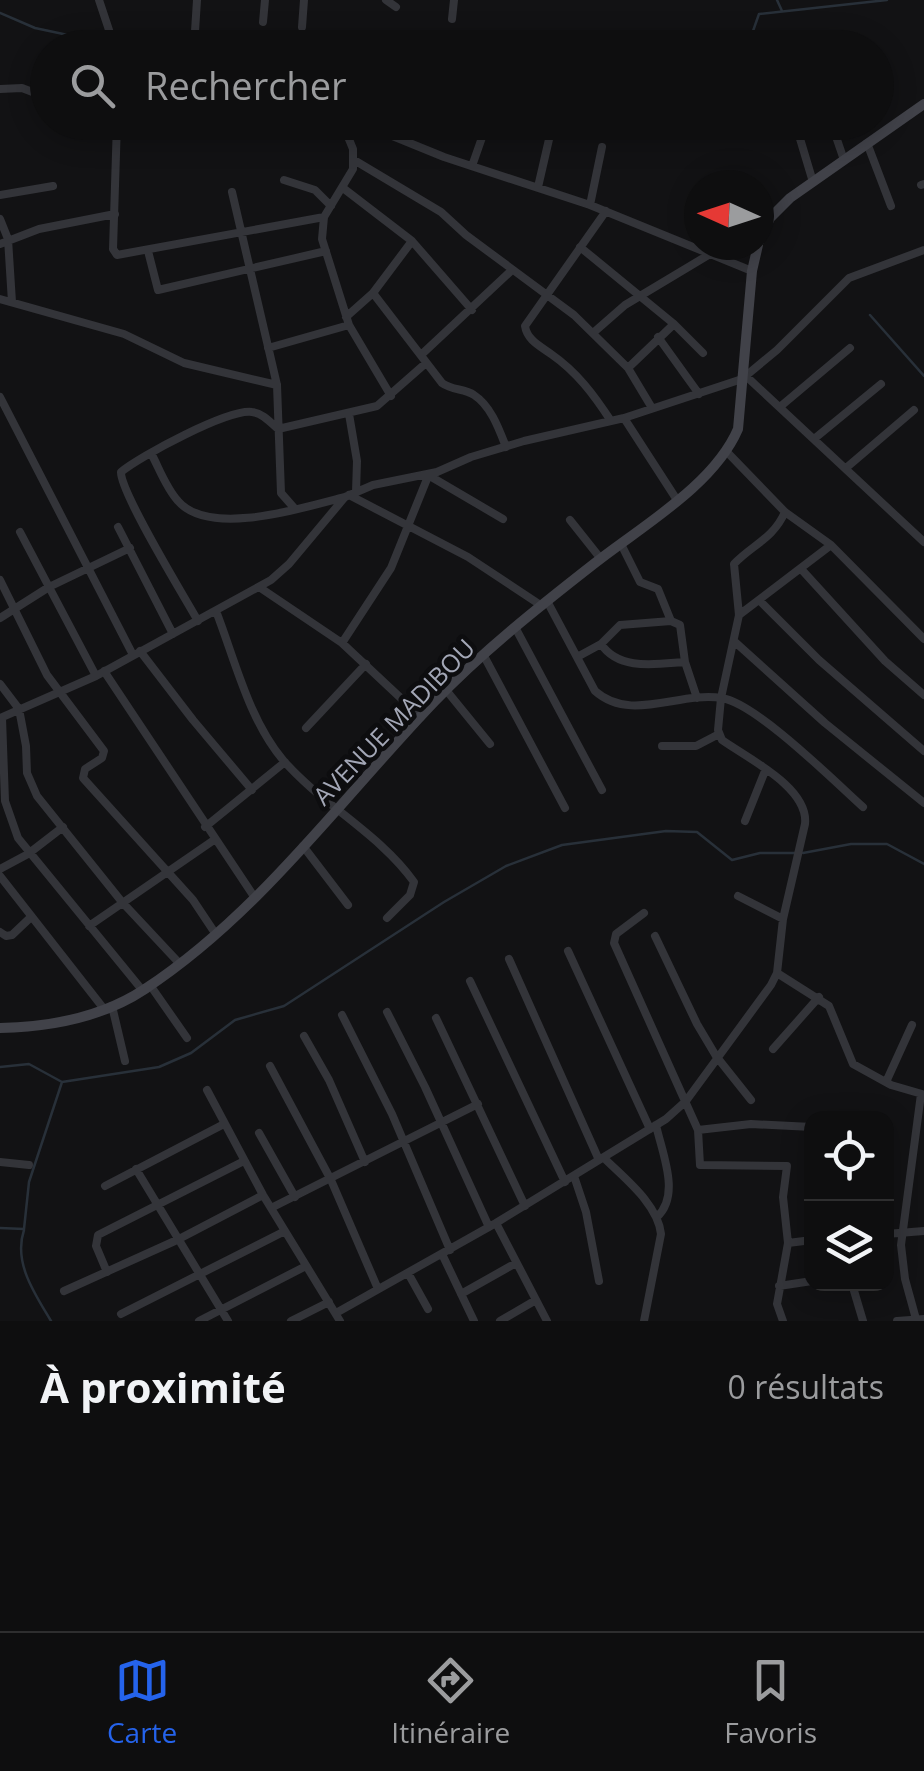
<!DOCTYPE html>
<html lang="fr">
<head>
<meta charset="utf-8">
<style>
	:root { --surface:#0e0e0f; --page:#171718; --text:#f1f3f6; --muted:#9b9c9e; --line:#2e2e2f; --accent:#2563eb }
	body { margin:0; font-family:"Open Sans",sans-serif; background:var(--page); color:var(--text) }
	.controls { position:absolute; right:30px; bottom:30px; display:grid; overflow:hidden; border-radius:20px; box-shadow:0 5px 25px #0003 }
	.controls button { width:90px; height:90px; display:grid; place-items:center; padding:0; border:0; border-bottom:2px solid var(--line); background:var(--surface); color:var(--text); font:50px sans-serif }
	.compass { position:absolute; left:684px; top:170px; width:90px; height:90px; border-radius:50%; background:var(--surface); box-shadow:0 5px 25px #0003; rotate:273deg }
	.list { margin:0; padding:0; list-style:none }
	h2 { display:flex; justify-content:space-between; align-items:center; height:130px; margin:0; padding:0 40px; font-size:42px }
	h2 small { font-size:32px; font-weight:400; color:var(--muted) }
	.icon { flex:none; width:55px; height:55px; fill:none; stroke:currentColor; stroke-width:2; stroke-linecap:round; stroke-linejoin:round }
	.map { position:relative; flex:none; width:924px; height:1321px; overflow:hidden }
	.search { position:absolute; background:var(--surface); box-shadow:0 5px 25px #0003; left:30px; right:30px; top:30px; height:110px; display:flex; align-items:center; gap:25px; box-sizing:border-box; padding:0 35px; border-radius:55px; color:var(--muted); font-size:38px }
	.sheet { height:310px; background:var(--surface) }
	nav { display:flex; justify-content:space-around; align-items:center; box-sizing:border-box; height:140px; border-top:2px solid var(--line); background:var(--surface); font-size:28px; color:var(--muted) }
	nav a { display:grid; justify-items:center; gap:5px }
	nav .on { color:var(--accent) }
	.map>svg:first-child { display:block }
	.lines { fill:none; stroke-linecap:round; stroke-linejoin:round }
	.stream { stroke:#283039; stroke-width:2.5 }
	.street { stroke:#333439; stroke-width:8 }
	.secondary { stroke:#414249; stroke-width:10 }
	.labels { text-anchor:middle; stroke-width:9; stroke-linejoin:round; paint-order:stroke }
	.street-label { font-size:25px; fill:#a3a7b6; stroke:#0d0d0f }
</style>
</head>
<body>
<div class="map">
<svg width="924" height="1321" viewBox="0 0 924 1321">
	<rect width="100%" height="100%" fill="#121214"/>
	<g class="lines">
		<path class="stream" d="M777,0L782,11
			M0,13L35,28L129,48
			M633,48H649
			M747,48L759,14L887,0
			M870,315L924,376
			M803,853L851,844H887L924,864
			M0,1067L29,1064L62,1082L159,1067L191,1053L235,1020L284,1006L444,902L506,866L562,845L666,831L697,832L732,860L760,853H795
			M0,1228L24,1229L29,1182L62,1082
			M24,1230C13,1263 35,1294 51,1321"/>
		<path class="street" d="M99,0L112,39
			M386,0L396,7
			M452,19L454,0
			M263,22L265,0
			M302,27L304,0
			M194,47L197,0
			M0,89L22,88L48,98
			M117,122L113,249L117,255L324,217
			M155,122L172,130L227,127L255,133L305,123L331,131L385,133L444,157L590,205L752,271
			M795,122L813,182
			M831,122L844,160
			M346,132L353,149V169L324,217L322,239L349,325L391,396
			M867,143L891,206
			M354,160L441,212L466,235L574,315L628,368L652,408
			M472,166L485,129
			M284,180L315,190L331,206
			M921,185L924,184
			M538,187L553,122
			M343,188L412,241L472,310
			M232,192L277,385L281,493L295,509
			M0,195L53,186
			M590,205L602,147
			M606,211L525,326C527,340 540,346 551,354C577,372 594,395 611,421
			M0,219L8,239L12,302
			M0,244L39,229L115,214
			M580,247L674,324L703,353
			M148,251L158,290L326,251
			M373,293L442,383C453,391 464,388 474,395C491,406 499,429 506,447
			M0,299L124,334L184,363L277,385
			M346,317L373,293L412,241
			M593,333L625,305L710,254
			M658,337L699,394
			M268,348L349,325
			M421,355L512,270
			M628,368L674,324
			M747,377L924,542
			M0,397L133,655
			M781,406L850,348
			M349,414L357,461L356,492
			M624,418L677,500
			M814,439L881,384
			M727,452L785,512L831,545L924,639
			M151,453C159,468 166,488 178,501C210,538 305,507 345,497
			M846,468L914,410
			M428,475L503,519
			M349,495L468,557L542,606
			M570,520L601,559
			M118,527L173,634
			M20,532L96,676
			M621,544L640,582L658,589L671,621L680,625L685,662L697,698
			M802,570L885,661L924,695
			M0,580L47,675L104,751L102,758L85,769L83,778L193,900L215,933
			M259,587L342,643L421,717
			M547,601L595,691C631,723 679,691 722,698C757,704 834,781 863,807
			M760,601L819,660L924,751
			M216,611C235,660 249,720 283,760C322,805 379,833 414,882L410,895L387,918
			M739,615L831,545
			M0,618L49,587L130,548
			M198,621C184,596 120,492 121,472C140,456 228,409 252,412C262,413 270,422 278,429L377,406L426,363
			M516,629L602,790
			M735,642L825,723L924,803
			M342,643L391,568L429,474
			M601,644C619,671 656,664 685,662
			M140,651L193,720L252,790
			M484,656L565,808
			M579,656L601,644L620,625L671,621
			M104,671L255,898
			M0,684L19,709L26,746L27,773L37,796L122,902L180,964
			M446,690L490,744
			M0,718L96,676L271,580L289,564L345,497L373,485L437,472L471,457L524,441L624,418L742,379L777,350L849,278L924,250
			M2,718L5,801L18,838L143,991
			M306,728L366,664
			M662,746H696L719,734
			M745,821L765,771
			M205,827L285,762
			M303,846L348,905
			M0,869L28,854L63,827
			M0,876L104,1009
			M738,896L783,919
			M644,913L616,934L614,943L698,1130L700,1165L787,1166L783,1197L788,1243
			M89,926L214,840
			M0,932L6,936L12,935L31,917
			M655,936L697,1024L716,1056L751,1100
			M568,951L650,1129
			M509,959L599,1160
			M777,973L829,1006L853,1064L891,1085L922,1094
			M470,981L565,1182
			M150,985L187,1038
			M112,1006L125,1061
			M387,1012L425,1087L489,1227
			M342,1015L392,1114L450,1250
			M436,1018L525,1206
			M304,1036L329,1080L365,1162
			M773,1049L819,997
			M270,1066L331,1180L378,1289
			M886,1082L912,1025
			M207,1090L263,1195L340,1321
			M656,1125C662,1153 681,1195 657,1217
			M698,1130L751,1124L812,1127
			M259,1133L295,1197
			M604,1158C624,1178 658,1204 661,1234L644,1321
			M0,1162L29,1165
			M136,1169L228,1321
			M574,1176L586,1212L599,1281
			M105,1186L224,1124
			M271,1208L478,1104
			M496,1223L547,1321
			M886,1234L924,1231
			M442,1254L474,1321
			M107,1272L96,1246L98,1235L244,1161
			M408,1273L428,1309
			M852,1284L863,1321
			M779,1286L812,1281
			M64,1291L177,1240L263,1195
			M461,1294L516,1263
			M336,1313L496,1223L666,1119L686,1101L771,985L777,973L783,919L805,824C809,788 749,759 722,740L718,730L721,698L739,615L734,564C752,545 773,539 785,512
			M121,1314L285,1231
			M916,1319L905,1279L901,1245L921,1094
			M199,1321L306,1266
			M291,1321L329,1302
			M500,1321L536,1300
			M783,1321L777,1304L788,1243L812,1240
			M897,1321L924,1319"/>
		<path class="secondary" d="M759,241L770,218L790,198L924,104
			M0,1028C49,1027 103,1017 145,989C259,914 341,799 435,701C483,651 540,606 595,563C642,526 714,485 738,429L752,271L758,245"/>
	</g>
	<g class="labels">
		<g class="street-label">
			<text transform="translate(394 722) rotate(-46)" y="9">AVENUE MADIBOU</text>
		</g>
	</g>
</svg>
<div class="controls">
<button><svg class="icon" aria-label="locate" viewBox="0 0 24 24"><circle cx="12" cy="12" r="6"/><path d="M12 2v4M12 18v4M2 12h4M18 12h4"/></svg></button>
<button><svg class="icon" aria-label="layers" viewBox="0 0 24 24"><path d="M12 4l9 5-9 5-9-5zM3 14l9 5 9-5"/></svg></button>
</div>
<svg class="compass" viewBox="-18 -18 36 36"><path d="M0-13l5 13h-10z" fill="#e53935"/><path d="M0 13l5-13h-10z" fill="#9b9c9e"/></svg>
<div class="search"><svg class="icon" aria-label="search" viewBox="0 0 24 24"><circle cx="10" cy="10" r="6"/><path d="M15 15l6 6"/></svg>Rechercher</div>
</div>
<section class="sheet">
<h2>À proximité<small>0 résultats</small></h2>
<ul class="list">
</ul>
</section>
<nav>
<a class="on"><svg class="icon" aria-label="map" viewBox="0 0 24 24"><path d="M3 6l6-2 6 2 6-2v14l-6 2-6-2-6 2zM9 4v14M15 6v14"/></svg>Carte</a>
<a><svg class="icon" aria-label="directions" viewBox="0 0 24 24"><path d="M12 3l9 9-9 9-9-9zM9 14v-3h6M13 9l2 2-2 2"/></svg>Itinéraire</a>
<a><svg class="icon" aria-label="saved" viewBox="0 0 24 24"><path d="M7 4h10v16l-5-4-5 4z"/></svg>Favoris</a>
</nav>
</body>
</html>
